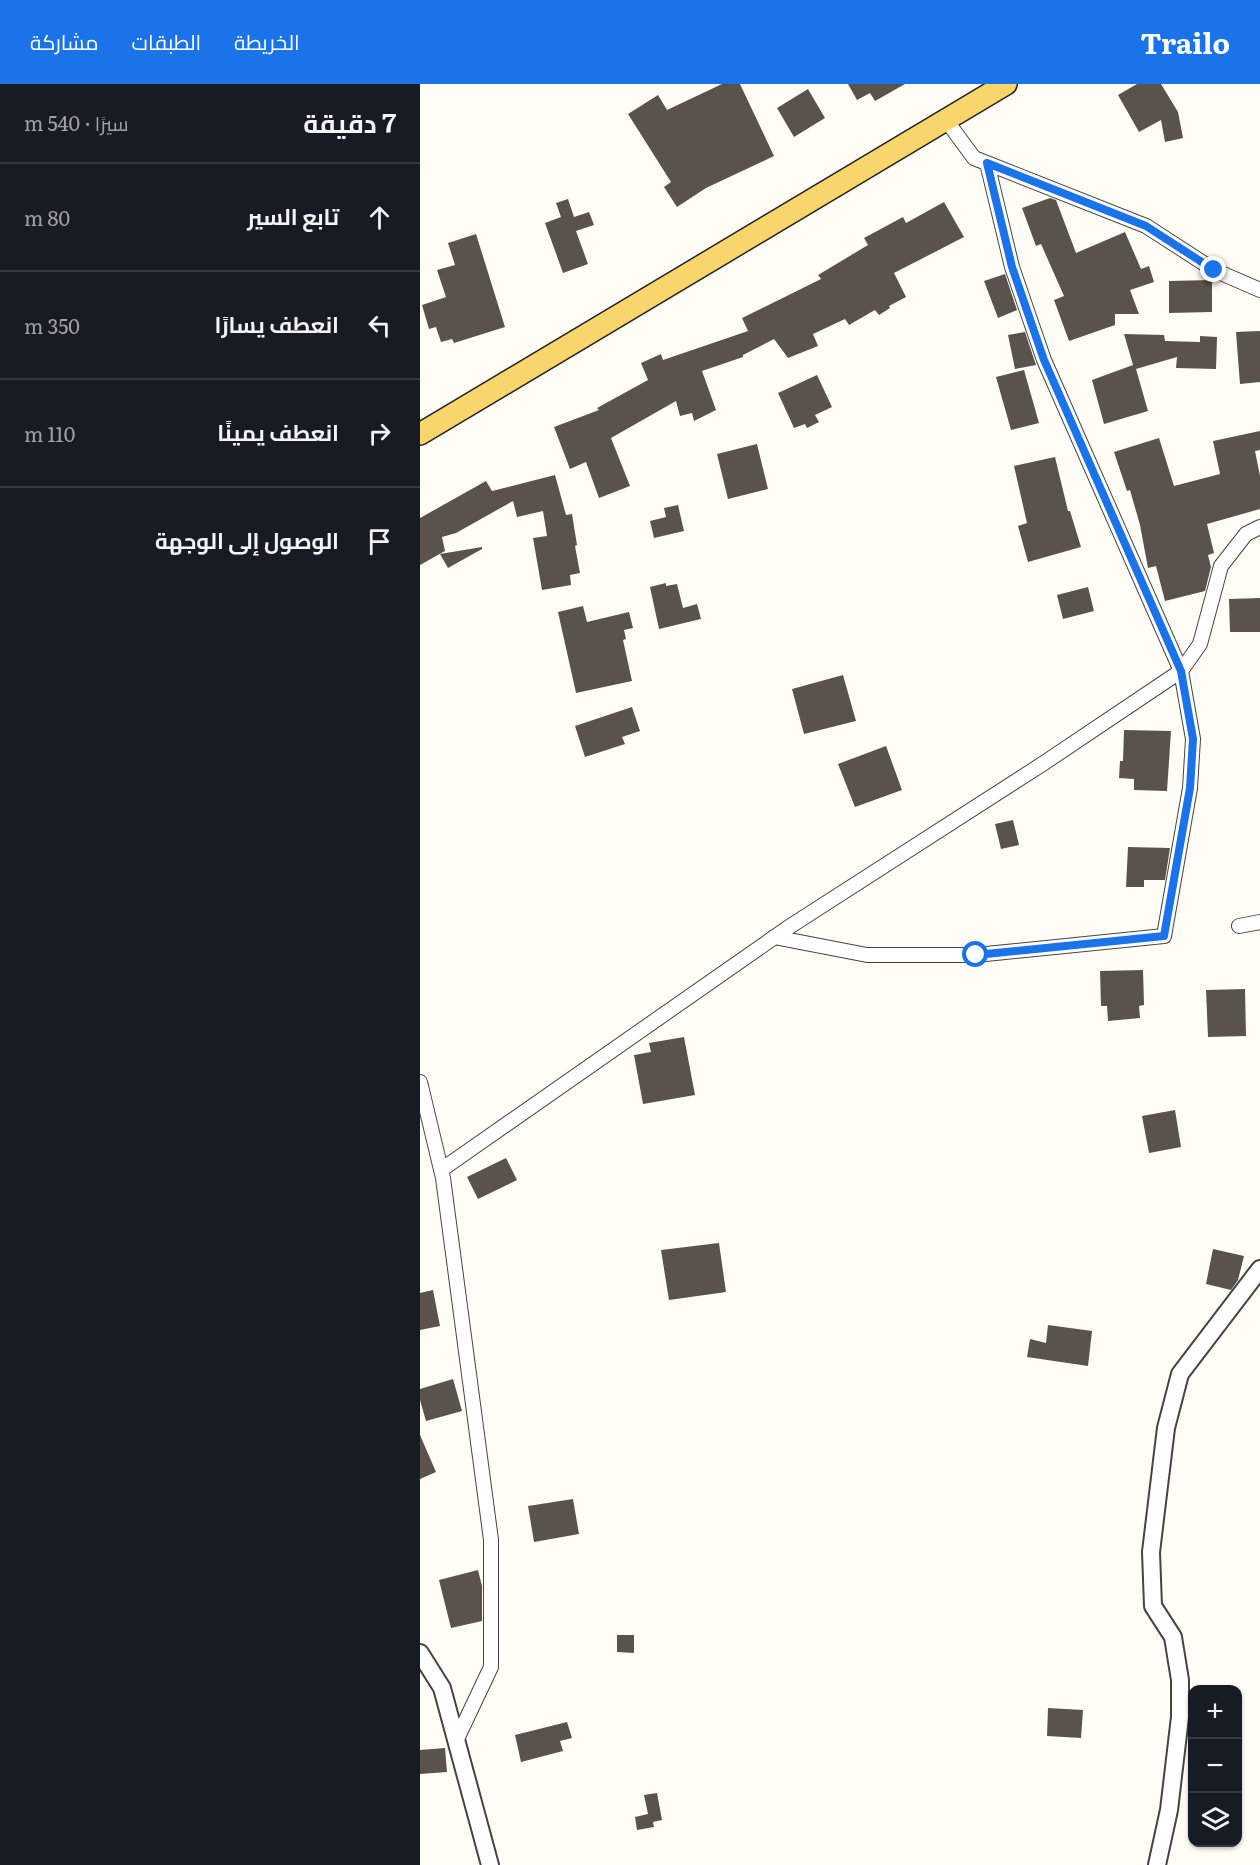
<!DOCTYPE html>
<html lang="ar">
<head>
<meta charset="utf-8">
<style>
	:root { --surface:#171b24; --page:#20242c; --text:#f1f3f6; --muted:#9ea1a6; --line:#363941; --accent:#1a73e8 }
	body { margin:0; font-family:Literata,Cairo,serif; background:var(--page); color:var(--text); direction:rtl }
	.controls { position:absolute; right:18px; bottom:18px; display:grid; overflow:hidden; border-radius:12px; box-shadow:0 2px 4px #0004 }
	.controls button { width:54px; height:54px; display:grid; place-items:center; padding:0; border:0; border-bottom:2px solid var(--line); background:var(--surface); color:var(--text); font:30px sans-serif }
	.stop { position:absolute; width:18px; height:18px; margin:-14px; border:4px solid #1a73e8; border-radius:50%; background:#fff }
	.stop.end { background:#1a73e8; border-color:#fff; box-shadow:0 2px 6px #0008 }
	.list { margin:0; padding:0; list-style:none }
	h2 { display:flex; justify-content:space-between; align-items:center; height:78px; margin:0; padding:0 24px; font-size:26px }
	h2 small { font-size:20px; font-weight:400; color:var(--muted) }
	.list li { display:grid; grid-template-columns:39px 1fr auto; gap:18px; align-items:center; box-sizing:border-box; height:108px; padding:0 24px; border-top:2px solid var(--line) }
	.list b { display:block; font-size:22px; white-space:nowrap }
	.list em { font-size:20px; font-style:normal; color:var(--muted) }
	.icon { flex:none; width:33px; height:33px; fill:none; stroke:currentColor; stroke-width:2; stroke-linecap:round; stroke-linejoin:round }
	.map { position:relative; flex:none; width:840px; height:1781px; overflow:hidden; direction:ltr }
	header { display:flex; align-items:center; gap:36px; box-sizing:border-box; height:84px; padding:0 30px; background:var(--accent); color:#fff }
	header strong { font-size:28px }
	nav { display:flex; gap:33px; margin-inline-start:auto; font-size:21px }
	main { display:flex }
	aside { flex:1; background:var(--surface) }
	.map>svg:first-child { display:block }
	.building { fill:#5a524d }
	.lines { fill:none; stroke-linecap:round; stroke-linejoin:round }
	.minor-casing { stroke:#444; stroke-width:16 }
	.tertiary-casing { stroke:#444; stroke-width:20 }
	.primary-casing { stroke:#222; stroke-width:24 }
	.minor { stroke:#fff; stroke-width:14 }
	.tertiary { stroke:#fff; stroke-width:16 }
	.primary { stroke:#f9d66b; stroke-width:21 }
	.route { stroke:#1a73e8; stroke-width:8 }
</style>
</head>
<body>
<header>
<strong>Trailo</strong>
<nav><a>الخريطة</a><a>الطبقات</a><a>مشاركة</a></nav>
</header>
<main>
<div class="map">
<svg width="840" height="1781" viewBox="0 0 840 1781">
	<rect width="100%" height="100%" fill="#fffdf5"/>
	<path class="building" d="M302,0H320L354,72L286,104L257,123L244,103L251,98L208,30L238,11L247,26Z
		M428,0H485L455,17L450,9L437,16Z
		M717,0H741L758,28L763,54L745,58L741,36L719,48L698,11Z
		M388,5L405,34L374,53L357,24Z
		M630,114L636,116L656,169L705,148L721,185L729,182L734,198L710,206L719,230H695V241L649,257L634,216L644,212L621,160L616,162L602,124Z
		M148,115L154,133L169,128L174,141L156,147L168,180L143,189L125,139L141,133L136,119Z
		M524,118L544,153L474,189L486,213L469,222L470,224L459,231L455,226L429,241L425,235L393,250L398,262L368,274L354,255L323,271V273L282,287L296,326L274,337L272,329L260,332L256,317L191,354L210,402L179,414L166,378L150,385L134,343L179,326L177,324L228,296L221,279L241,270L243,276L328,247L322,234L401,195L398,191L448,161L444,154L483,133L486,139Z
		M56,150L85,243L34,259L32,255L21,258L16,243L9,245L2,221L26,213L17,186L35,181L28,159Z
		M585,190L597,226L578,234L564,197Z
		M792,196V228L749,229V197Z
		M840,247V298L820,300L816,248Z
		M605,248L616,281L595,285L588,251Z
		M704,250L744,251L745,257L780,258V252L797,253L796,285L756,284L757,273L716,285L728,327L684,340L672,296L713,281Z
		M604,286L619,339L591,346L576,293Z
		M397,291L412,323L395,331L399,338L387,344L385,340L374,344L358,309Z
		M840,347V366L835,367L840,392V425L787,440L794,469L788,471L791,483L785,507L745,517L736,482L728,484L720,441L710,406L707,407L694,368L739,354L754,402L800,390L793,357Z
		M337,360L348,405L308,415L297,370Z
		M635,373L648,427H650L661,463L608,478L598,442L607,439L594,382Z
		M135,391L146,431L152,430L157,461L155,462L160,489L150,491L151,501L122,506L113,454L127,452L123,427L97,433L93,417L36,449L22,453L25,467L0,481V434L66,397L72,407Z
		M258,421L264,447L234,454L230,437L246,433L244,424Z
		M62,463V465L28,484L20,470Z
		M246,499V502L257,500L263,524L277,520L281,535L239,545L230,503Z
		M668,503L674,527L643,535L637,511Z
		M840,514V548H810L809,515Z
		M163,522L167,538L209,528L213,544L204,546L206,555L203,556L212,597L156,609L138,528Z
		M423,591L436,637L384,650L372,605Z
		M212,623L220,647L202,653L205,660L165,673L155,642Z
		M704,646L751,647L747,707L714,706V695L699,694L700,677H703Z
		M466,662L482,706L435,723L418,680Z
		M593,736L599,761L581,765L575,740Z
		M708,763L750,764L745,796H724V803H706Z
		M723,886L724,921L719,922L720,934L688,937L687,922H681L680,887Z
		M825,905L826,952L788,953L786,906Z
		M264,953L275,1011L223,1020L214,971L231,968L229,959Z
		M755,1026L761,1063L729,1069L722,1032Z
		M86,1074L97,1096L58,1115L47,1093Z
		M299,1159L306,1208L249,1216L241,1166Z
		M793,1165L824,1172L818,1196L811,1206L786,1200Z
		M13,1206L20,1242L0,1246V1209Z
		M628,1241L672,1247L668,1282L607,1273L610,1255L626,1259Z
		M33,1295L42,1327L6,1337L0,1316V1305Z
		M0,1351L16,1388L0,1395Z
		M153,1415L159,1450L114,1458L108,1422Z
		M58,1486L62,1502V1537L31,1544L19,1496Z
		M197,1551H214V1569L197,1568Z
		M628,1624L663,1626L661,1654L627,1652Z
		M147,1638L152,1654L140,1657L143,1667L101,1678L95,1651Z
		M25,1664L27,1688L0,1690V1666Z
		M237,1709L242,1736L233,1738L234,1743L217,1746L215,1733L228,1730L224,1711Z"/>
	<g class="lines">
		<defs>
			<path id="minor" d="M526,36L554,74L726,142L794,186L840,206
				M819,842L840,838
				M354,853L447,871H556L744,852L770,704L773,655L761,587L624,276L592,183L567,79
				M0,998L23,1094L71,1456V1583L36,1657
				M21,1086L369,843L624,679L761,587L780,560L801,482L826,450L840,443"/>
			<path id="tertiary" d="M0,1569L22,1604L70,1781
				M737,1781L749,1726L760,1633V1596L753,1553L733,1522L731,1468L746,1344L760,1290L840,1185"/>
			<path id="primary" d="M0,350L586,0"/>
		</defs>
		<use href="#minor" class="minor-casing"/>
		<use href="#tertiary" class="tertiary-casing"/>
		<use href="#primary" class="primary-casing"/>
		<use href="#minor" class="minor"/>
		<use href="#tertiary" class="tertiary"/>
		<use href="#primary" class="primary"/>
	</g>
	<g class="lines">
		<path class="route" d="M556,871L744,852L770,704L773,655L761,587L624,276L592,183L567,79L726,142L794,186"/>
	</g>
</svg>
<div class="controls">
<button>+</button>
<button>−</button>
<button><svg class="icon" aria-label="layers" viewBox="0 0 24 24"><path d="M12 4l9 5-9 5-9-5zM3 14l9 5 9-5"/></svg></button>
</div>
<div class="stop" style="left:556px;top:871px"></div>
<div class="stop end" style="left:794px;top:186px"></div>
</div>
<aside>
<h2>7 دقيقة<small>سيرًا · 540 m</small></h2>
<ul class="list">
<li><svg class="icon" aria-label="ahead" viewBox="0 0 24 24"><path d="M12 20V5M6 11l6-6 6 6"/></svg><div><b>تابع السير</b></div><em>80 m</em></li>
<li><svg class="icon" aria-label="left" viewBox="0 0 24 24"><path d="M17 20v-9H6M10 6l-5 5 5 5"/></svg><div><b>انعطف يسارًا</b></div><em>350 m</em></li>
<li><svg class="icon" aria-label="right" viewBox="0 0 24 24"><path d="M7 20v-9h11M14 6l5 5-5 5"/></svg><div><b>انعطف يمينًا</b></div><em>110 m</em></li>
<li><svg class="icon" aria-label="arrive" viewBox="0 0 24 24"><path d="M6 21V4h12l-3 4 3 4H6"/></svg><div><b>الوصول إلى الوجهة</b></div></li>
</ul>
</aside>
</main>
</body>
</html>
